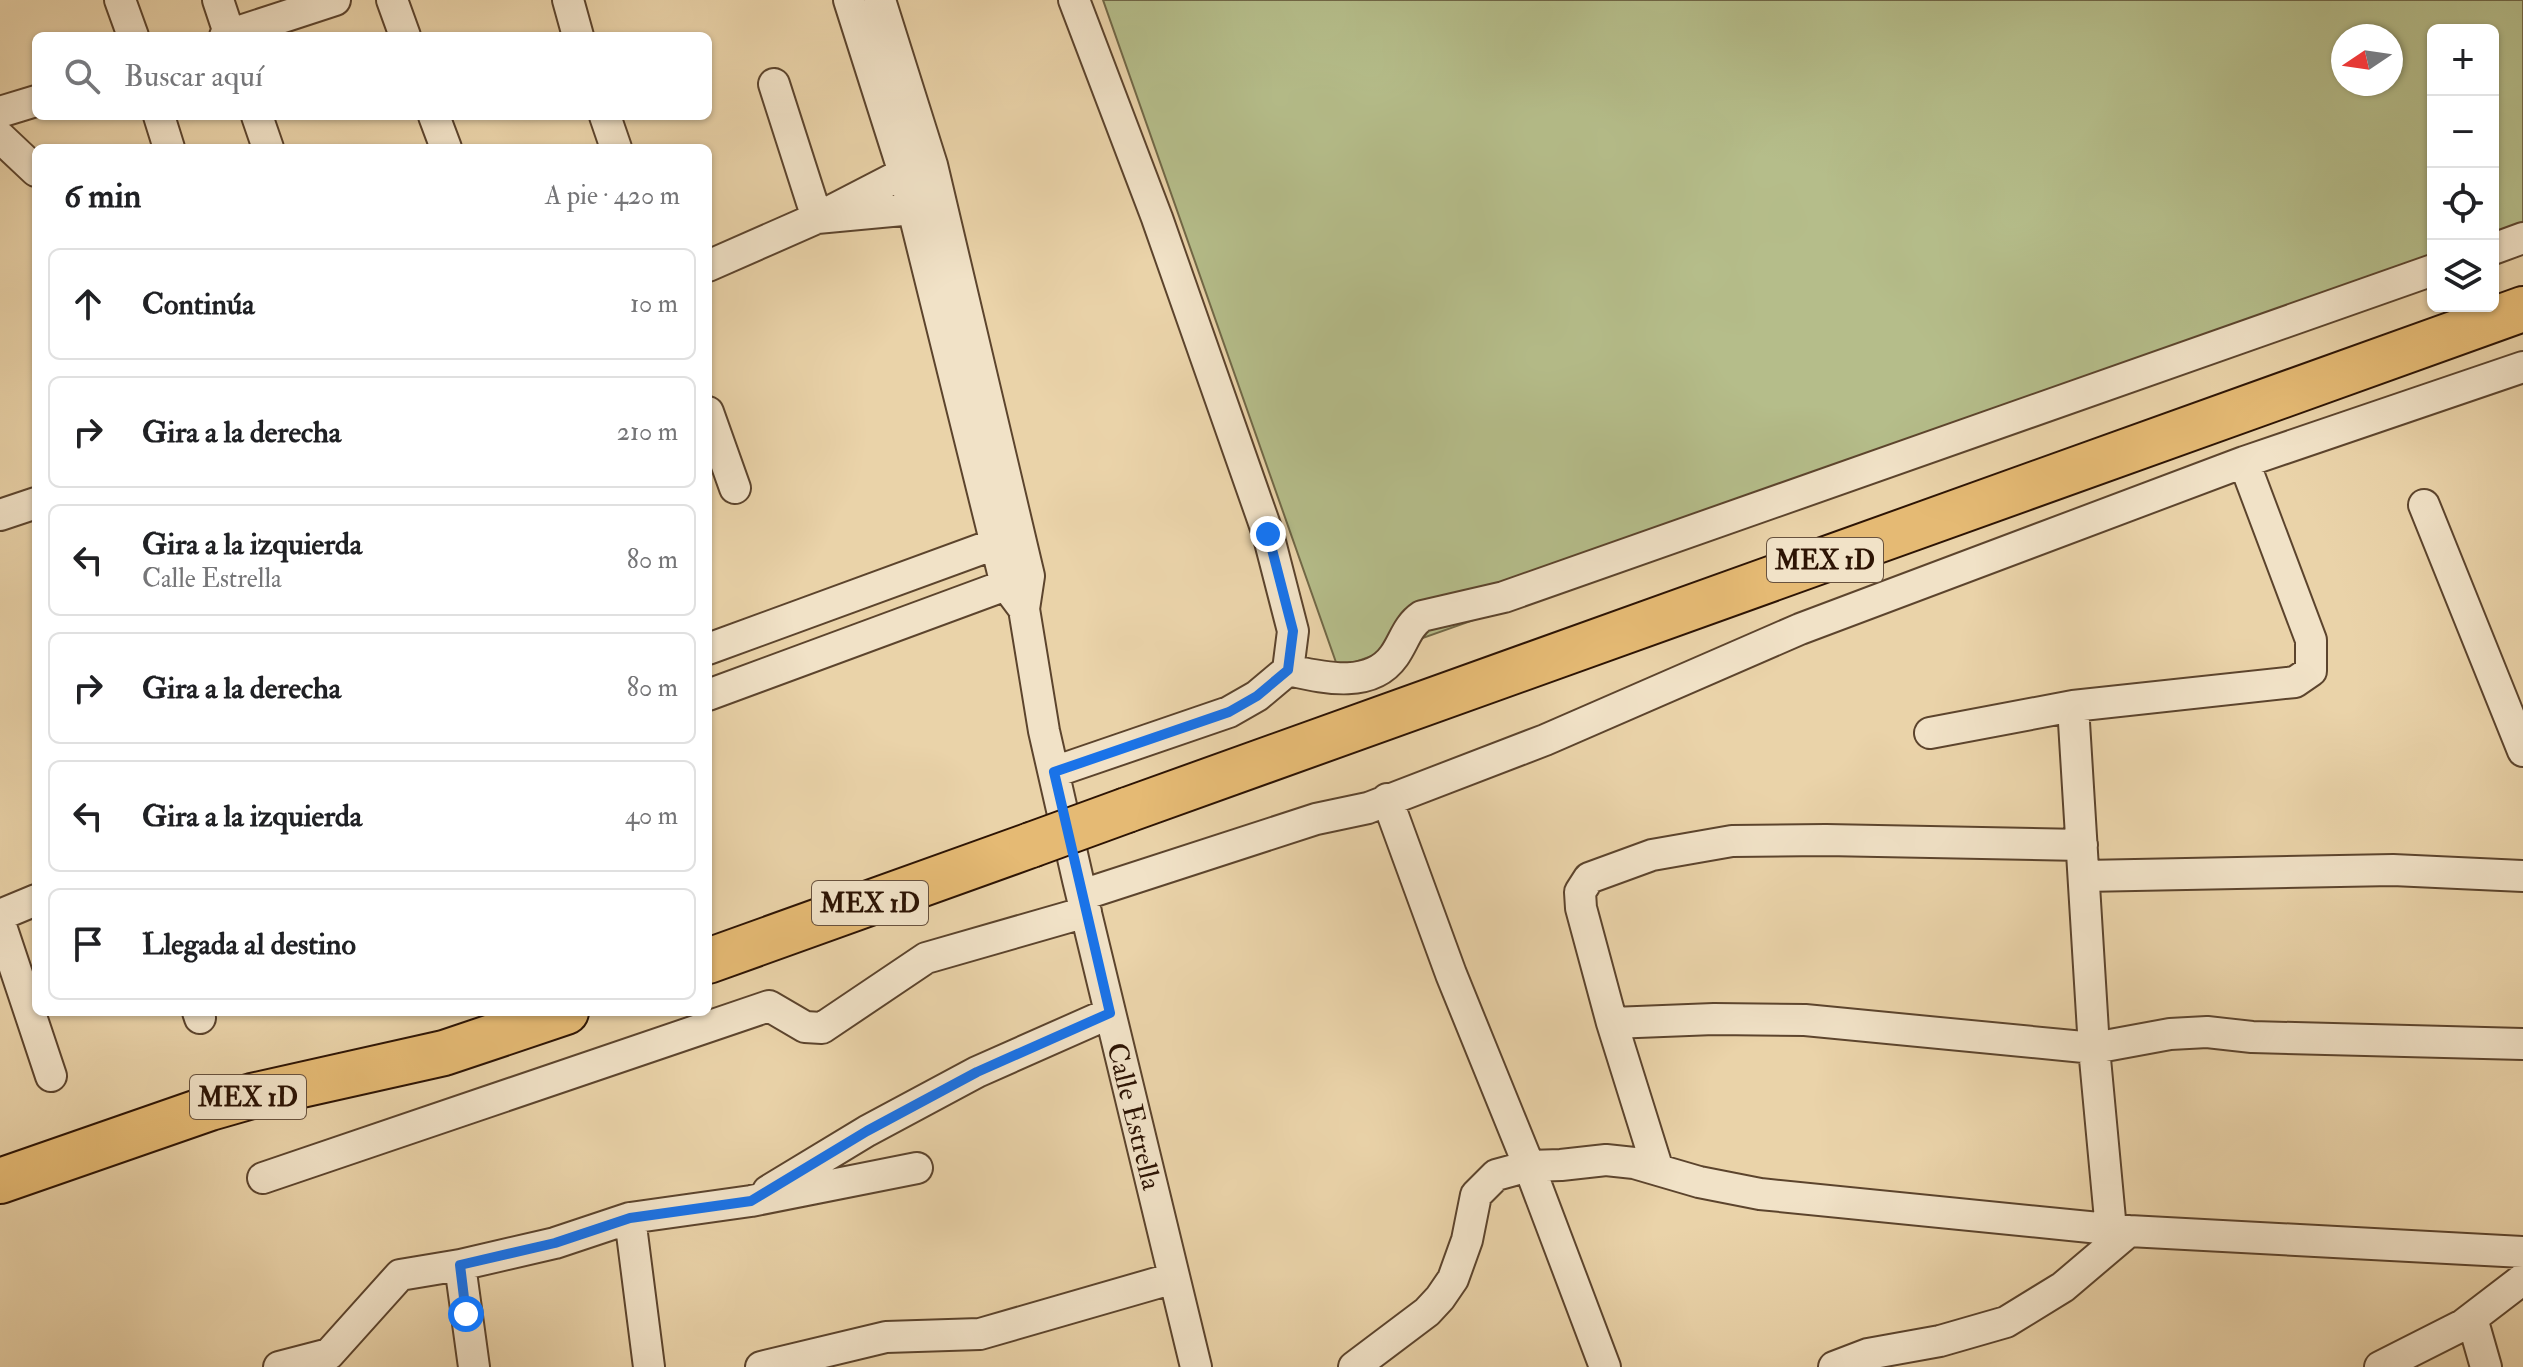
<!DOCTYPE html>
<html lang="es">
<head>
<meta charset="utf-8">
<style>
	:root { --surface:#fff; --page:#f6f6f6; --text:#202124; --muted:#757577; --line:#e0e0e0 }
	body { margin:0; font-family:"IM FELL Double Pica",serif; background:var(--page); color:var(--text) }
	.controls { position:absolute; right:24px; top:24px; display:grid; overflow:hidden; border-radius:12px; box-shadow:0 2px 6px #0004 }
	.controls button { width:72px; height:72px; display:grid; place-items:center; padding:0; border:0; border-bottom:2px solid var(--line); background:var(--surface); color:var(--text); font:40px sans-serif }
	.compass { position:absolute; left:2331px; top:24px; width:72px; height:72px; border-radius:50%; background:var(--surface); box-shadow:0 2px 6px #0004; rotate:257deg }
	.stop { position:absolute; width:24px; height:24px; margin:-18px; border:6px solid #1a73e8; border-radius:50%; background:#fff }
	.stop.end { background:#1a73e8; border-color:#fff; box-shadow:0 2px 8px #0008 }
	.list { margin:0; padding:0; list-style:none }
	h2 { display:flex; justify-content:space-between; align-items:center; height:104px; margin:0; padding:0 32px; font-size:34px }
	h2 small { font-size:26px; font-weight:400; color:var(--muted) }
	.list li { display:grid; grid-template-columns:52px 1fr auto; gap:24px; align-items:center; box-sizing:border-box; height:112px; margin:0 16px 16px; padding:0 16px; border:2px solid var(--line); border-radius:12px }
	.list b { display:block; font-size:30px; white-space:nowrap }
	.list p { margin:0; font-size:26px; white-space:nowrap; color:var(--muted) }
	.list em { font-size:26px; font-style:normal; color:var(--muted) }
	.icon { flex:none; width:44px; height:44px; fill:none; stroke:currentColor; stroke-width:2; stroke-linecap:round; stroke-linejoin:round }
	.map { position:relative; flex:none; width:2523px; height:1367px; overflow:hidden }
	.search { position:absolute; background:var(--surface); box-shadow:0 2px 6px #0004; left:32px; top:32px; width:680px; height:88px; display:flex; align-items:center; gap:20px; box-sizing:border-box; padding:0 28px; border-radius:12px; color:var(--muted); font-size:30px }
	.panel { position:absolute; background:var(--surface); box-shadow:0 2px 6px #0004; left:32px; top:144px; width:680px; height:872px; border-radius:12px }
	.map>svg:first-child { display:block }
	.grass { fill:#b5bd8a; stroke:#716847; stroke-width:2; fill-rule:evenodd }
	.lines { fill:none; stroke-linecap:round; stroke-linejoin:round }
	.minor-casing { stroke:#5c442d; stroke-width:34 }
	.highway-casing { stroke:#2d1404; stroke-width:48 }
	.minor { stroke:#f1e2c7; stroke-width:30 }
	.highway { stroke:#e5ba74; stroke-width:44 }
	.highway-bridge-casing { stroke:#2d1404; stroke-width:48; stroke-linecap:butt }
	.highway-bridge { stroke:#e5ba74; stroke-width:44 }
	.route { stroke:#1a73e8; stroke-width:10 }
	.labels { text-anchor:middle; stroke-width:7; stroke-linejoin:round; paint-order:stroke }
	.shield { fill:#f1e2c7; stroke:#68523e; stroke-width:2 }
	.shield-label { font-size:26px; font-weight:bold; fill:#2d1404 }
	.street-label { font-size:28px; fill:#2d1404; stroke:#f1e2c7 }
</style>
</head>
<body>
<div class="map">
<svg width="2523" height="1367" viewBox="0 0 2523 1367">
	<rect width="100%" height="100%" fill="#ead3a9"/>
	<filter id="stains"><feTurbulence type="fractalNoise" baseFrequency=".0025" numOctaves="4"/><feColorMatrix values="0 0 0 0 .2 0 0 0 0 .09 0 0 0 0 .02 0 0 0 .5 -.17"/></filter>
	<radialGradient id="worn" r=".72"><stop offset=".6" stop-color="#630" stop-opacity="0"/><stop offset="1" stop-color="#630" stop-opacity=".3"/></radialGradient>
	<path class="grass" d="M1103,0H2523V250L2493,260V30H2433V281L1338,668ZM2343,36H2391V84H2343Z"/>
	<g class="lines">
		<defs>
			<path id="minor" d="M120,0L133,36
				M218,0L230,36
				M392,0L405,36
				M568,0L578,36
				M849,0L904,173L1006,585L1024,609L1044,731L1078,880L1196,1367
				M880,0L932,165L1029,576L1024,609
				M225,36L335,0
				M774,84L817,218L904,173L922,168
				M0,112L36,101
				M159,116L169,148
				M257,116L268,148
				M434,116L446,148
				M605,116L616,148
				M0,137L36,171
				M2493,249L2523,238
				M708,266L817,218L913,209L931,204
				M708,412L735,488
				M2424,505L2523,751
				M0,515L36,503
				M708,649L1014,537
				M1288,670C1321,677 1370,690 1394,656C1404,642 1407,626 1422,616L1504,597L2433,270
				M708,695L1025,578
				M2073,706L2094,1048L2111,1230
				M1930,733L2073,706L2295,682L2311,671V640L2244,462
				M1054,772L1229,712L1257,696L1288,670L1293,631L1268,534L1157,218L1074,0
				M1387,799L1451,974L1529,1166L1605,1367
				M2084,876L2393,870L2523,876
				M1082,895L1316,819L1368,808L1545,740L1800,629L2244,462L2523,367
				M0,915L36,900
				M0,923L51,1076
				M198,1012L200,1018
				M1612,1023L1714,1019L1805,1020L2094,1048L2170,1034L2207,1032L2252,1037L2523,1044
				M1658,1170L1612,1023L1581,908L1580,892L1589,878L1652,855L1732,841L1826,840L2082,845
				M263,1178L769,1006L805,1027L822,1028L926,958L1086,912
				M768,1191L867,1131L977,1072L1110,1013
				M630,1218L649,1367
				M2472,1318L2486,1367
				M279,1367L329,1354L400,1275L460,1265
				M474,1367L460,1265L555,1243L630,1218L751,1201L917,1168
				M761,1367L886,1337L980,1334L1174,1278
				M1354,1367L1427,1312L1440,1298L1453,1279L1467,1240L1476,1195L1496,1175L1529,1166L1561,1165L1606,1160L1634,1163L1699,1182L1760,1194L2129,1231L2523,1252
				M1834,1367L1868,1354L1940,1341L2006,1322L2063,1287L2129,1231
				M2380,1367L2463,1325L2523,1279"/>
			<path id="highway" d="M1127,810L2523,309
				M708,961L1031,845
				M0,1181L210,1108L252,1096L444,1053L566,1012"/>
		</defs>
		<use href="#minor" class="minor-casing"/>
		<use href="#highway" class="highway-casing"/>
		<use href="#minor" class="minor"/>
		<use href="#highway" class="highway"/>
		<defs>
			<path id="highway-bridge" d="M1031,845L1127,810"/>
		</defs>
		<use href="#highway-bridge" class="highway-bridge-casing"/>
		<use href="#highway-bridge" class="highway-bridge"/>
	</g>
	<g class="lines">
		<path class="route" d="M466,1314L460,1265L555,1243L630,1218L751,1201L867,1131L977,1072L1110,1013L1054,772L1229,712L1257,696L1288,670L1293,631L1268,534"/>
	</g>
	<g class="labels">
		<g class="shield">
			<rect x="1767" y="538" width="116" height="44" rx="6"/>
			<rect x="812" y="881" width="116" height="44" rx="6"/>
			<rect x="190" y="1075" width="116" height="44" rx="6"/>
		</g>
		<g class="shield-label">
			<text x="1825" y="569">MEX 1D</text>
			<text x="870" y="912">MEX 1D</text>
			<text x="248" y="1106">MEX 1D</text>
		</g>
		<g class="street-label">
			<text transform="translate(1135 1116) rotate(76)" y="10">Calle Estrella</text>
		</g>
	</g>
	<rect width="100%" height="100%" filter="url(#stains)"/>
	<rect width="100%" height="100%" fill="url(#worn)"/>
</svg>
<div class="controls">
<button>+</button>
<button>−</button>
<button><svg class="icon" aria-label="locate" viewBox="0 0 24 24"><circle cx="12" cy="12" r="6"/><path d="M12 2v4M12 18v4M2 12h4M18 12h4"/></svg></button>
<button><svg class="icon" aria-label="layers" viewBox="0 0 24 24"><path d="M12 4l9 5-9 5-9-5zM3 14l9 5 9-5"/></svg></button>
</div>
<svg class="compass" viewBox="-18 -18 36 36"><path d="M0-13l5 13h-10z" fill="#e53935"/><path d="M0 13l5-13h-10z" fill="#757577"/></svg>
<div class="stop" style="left:466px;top:1314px"></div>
<div class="stop end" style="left:1268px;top:534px"></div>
<div class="search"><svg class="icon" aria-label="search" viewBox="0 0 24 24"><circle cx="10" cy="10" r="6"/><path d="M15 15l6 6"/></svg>Buscar aquí</div>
<section class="panel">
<h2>6 min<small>A pie · 420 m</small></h2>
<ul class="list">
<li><svg class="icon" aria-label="ahead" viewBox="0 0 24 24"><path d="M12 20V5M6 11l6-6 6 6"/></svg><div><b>Continúa</b></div><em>10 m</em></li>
<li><svg class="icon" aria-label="right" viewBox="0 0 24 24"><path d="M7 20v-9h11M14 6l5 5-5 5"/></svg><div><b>Gira a la derecha</b></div><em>210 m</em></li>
<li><svg class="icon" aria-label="left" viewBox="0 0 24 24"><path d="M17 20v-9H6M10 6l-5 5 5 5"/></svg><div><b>Gira a la izquierda</b><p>Calle Estrella</p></div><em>80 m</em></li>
<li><svg class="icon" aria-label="right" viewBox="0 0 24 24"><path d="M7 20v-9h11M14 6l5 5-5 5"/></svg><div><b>Gira a la derecha</b></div><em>80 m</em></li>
<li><svg class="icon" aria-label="left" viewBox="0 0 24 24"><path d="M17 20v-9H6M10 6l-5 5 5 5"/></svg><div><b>Gira a la izquierda</b></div><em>40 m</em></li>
<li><svg class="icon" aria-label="arrive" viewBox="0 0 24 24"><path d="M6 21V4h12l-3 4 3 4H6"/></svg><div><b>Llegada al destino</b></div></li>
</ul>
</section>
</div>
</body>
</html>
